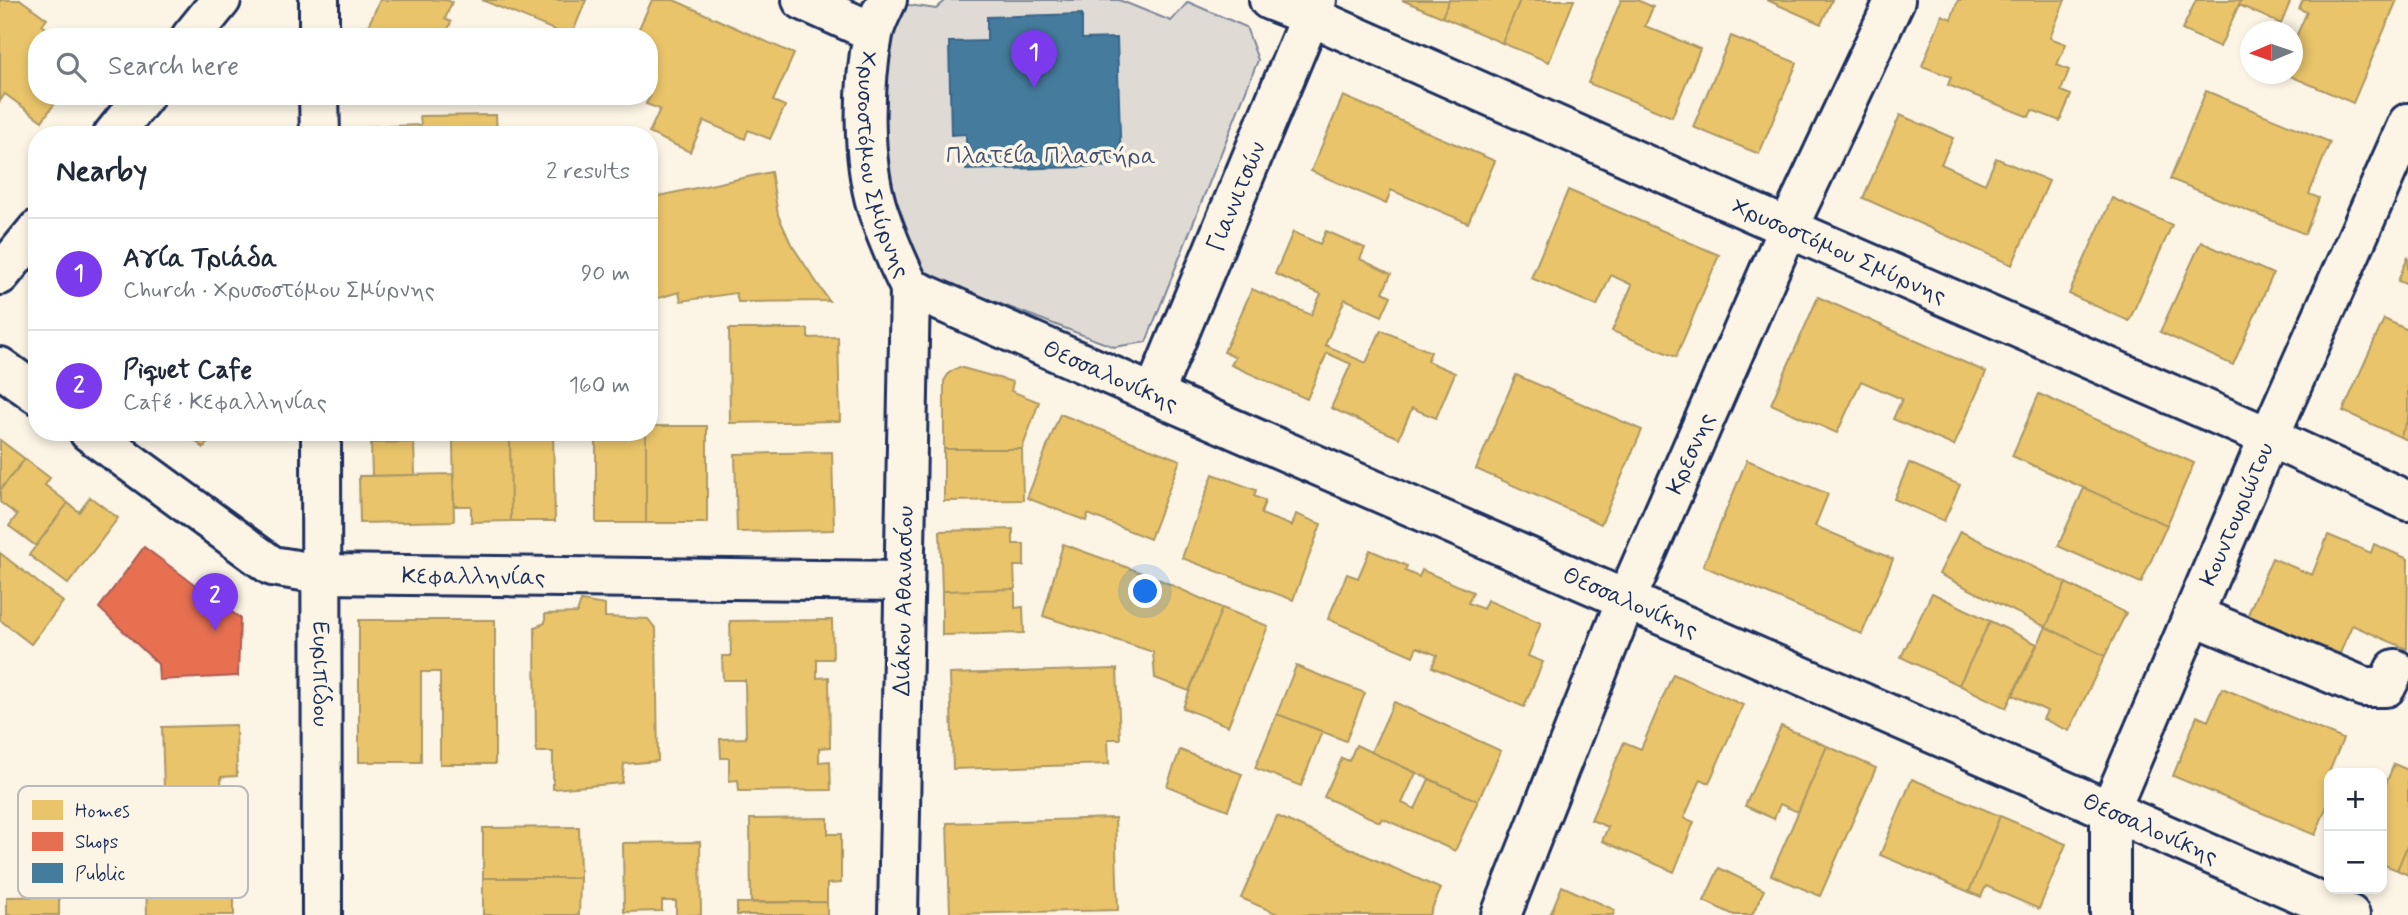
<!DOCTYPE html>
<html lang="en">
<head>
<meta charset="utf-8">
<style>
	:root { --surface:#fff; --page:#f6f6f7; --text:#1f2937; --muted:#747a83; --line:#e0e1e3; --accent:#7c3aed }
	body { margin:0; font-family:Mynerve,sans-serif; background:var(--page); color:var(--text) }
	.controls { position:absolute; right:21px; bottom:21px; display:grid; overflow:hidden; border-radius:14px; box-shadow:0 4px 10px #0003 }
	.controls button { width:63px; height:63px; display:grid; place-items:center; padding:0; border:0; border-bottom:2px solid var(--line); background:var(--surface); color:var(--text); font:35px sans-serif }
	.compass { position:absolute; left:2240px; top:21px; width:63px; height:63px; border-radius:50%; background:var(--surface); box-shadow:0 4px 10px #0003; rotate:268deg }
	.you { position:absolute; left:1146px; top:592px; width:24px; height:24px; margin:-18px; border:5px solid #fff; border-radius:50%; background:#1a73e8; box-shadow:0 0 0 10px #1a73e833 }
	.badge { display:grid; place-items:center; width:46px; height:46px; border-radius:50%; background:var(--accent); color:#fff; font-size:23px; font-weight:700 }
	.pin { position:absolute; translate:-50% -58px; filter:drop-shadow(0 2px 4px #0008) }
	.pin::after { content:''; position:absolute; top:37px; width:24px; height:21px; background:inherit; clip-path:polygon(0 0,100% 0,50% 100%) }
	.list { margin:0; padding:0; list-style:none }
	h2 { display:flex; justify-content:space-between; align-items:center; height:91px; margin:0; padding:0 28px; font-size:30px }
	h2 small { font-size:23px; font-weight:400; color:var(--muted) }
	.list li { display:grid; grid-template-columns:46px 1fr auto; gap:21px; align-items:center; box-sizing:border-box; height:112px; padding:0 28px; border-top:2px solid var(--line) }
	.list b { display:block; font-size:26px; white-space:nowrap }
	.list p { margin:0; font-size:23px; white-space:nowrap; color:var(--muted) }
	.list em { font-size:23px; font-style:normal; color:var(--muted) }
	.icon { flex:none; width:38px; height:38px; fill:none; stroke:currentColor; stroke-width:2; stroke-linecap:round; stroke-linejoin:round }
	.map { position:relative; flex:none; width:2408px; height:915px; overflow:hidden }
	.search { position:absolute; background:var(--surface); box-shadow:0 4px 10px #0003; left:28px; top:28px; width:630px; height:77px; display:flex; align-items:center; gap:18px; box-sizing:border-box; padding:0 24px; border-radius:28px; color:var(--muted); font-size:26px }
	.panel { position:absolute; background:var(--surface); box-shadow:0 4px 10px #0003; left:28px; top:126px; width:630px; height:315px; border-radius:28px }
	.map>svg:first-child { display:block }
	.green { fill:#dfdbd4; stroke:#7d8599; stroke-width:2 }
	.homes { fill:#e9c46a; stroke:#ab9766; stroke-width:2 }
	.shops { fill:#e76f51; stroke:#aa5c55; stroke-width:2 }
	.public { fill:#457b9d; stroke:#38648a; stroke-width:2 }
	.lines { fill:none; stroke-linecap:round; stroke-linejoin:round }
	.minor-casing { stroke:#1b2f5e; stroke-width:44 }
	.minor { stroke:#fcf5e5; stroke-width:38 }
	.labels { text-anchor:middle; stroke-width:7; stroke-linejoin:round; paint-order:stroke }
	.park-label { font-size:24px; fill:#425176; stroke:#fcf5e5 }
	.street-label { font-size:24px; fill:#1b2f5e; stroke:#fcf5e5 }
	.key { fill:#fcf5e5; stroke:#b8babc; stroke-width:2 }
	.key-label { font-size:19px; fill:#1b2f5e }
</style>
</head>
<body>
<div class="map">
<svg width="2408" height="915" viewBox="0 0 2408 915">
	<rect width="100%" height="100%" fill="#fcf5e5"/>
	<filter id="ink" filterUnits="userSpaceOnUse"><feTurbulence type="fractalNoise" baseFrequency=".0143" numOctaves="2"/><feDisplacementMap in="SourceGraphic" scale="14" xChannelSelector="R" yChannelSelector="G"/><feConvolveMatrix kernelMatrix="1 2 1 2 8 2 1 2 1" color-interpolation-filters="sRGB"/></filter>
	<g filter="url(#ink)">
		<path class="green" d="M946,0H1119L1171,21L1188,2L1246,27L1258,60L1146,342L1114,347L925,275L909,256L891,200L884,132L889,54L903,4L936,9Z"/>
		<path class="homes" d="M0,0H21L47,19L42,25L58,37H37V96H60L42,121L5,94L0,101Z
			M380,0H446L452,2L445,19L451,22L445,37H393L368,26Z
			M482,0H586L571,37Z
			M652,0H674L794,54L773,101L785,106L770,139L748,130L745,139L704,121L690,152L649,133L660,109L646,104L650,96L649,37H635Z
			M1402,0H1449L1442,17Z
			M1449,0H1520L1502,43L1442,17Z
			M1520,0H1574L1549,62L1502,43Z
			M1621,0H1637L1653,7L1645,26L1700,49L1672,117L1588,83Z
			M1767,0H1832L1821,24Z
			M1958,0H2065L2050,38L2066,44L2057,65L2069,70L2061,91L2071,95L2060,121L2032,110L2029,117L1948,85L1951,77L1922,66L1942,15L1951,19Z
			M2196,0H2241L2220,47L2182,30Z
			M2241,0H2291L2281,24L2239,5Z
			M2303,0H2397L2353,103L2290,76L2292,74L2297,58L2292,56V46L2307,12L2299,9Z
			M1731,36L1797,63L1759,154L1693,127Z
			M2206,91L2330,142L2309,194L2319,198L2305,234L2170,179Z
			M1343,96L1495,161L1468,223L1391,190L1386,204L1311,171Z
			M496,115L497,135H367V127L421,125L420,116Z
			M1900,115L1953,138L1941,164L1985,184L1996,158L2049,181L2012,265L1863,198Z
			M771,172L778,215L791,244L829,301L738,302L736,293L681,301L679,292L655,299L649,288V198Z
			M1568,190L1719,255L1676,357L1612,331L1632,285L1611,275L1597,306L1531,278Z
			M2112,198L2172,225L2129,321L2069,294Z
			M1326,231L1365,248L1360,259L1391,274L1383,292L1391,296L1382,316L1345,299L1325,345L1366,363L1381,330L1431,352L1427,361L1455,373L1436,418L1412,408L1399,438L1331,408L1351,364L1327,353L1307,399L1231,365L1235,357L1224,352L1252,289L1311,315L1321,294L1275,274L1293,232L1320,244Z
			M2201,242L2273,274L2233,365L2160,332Z
			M2408,256V285L2398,281Z
			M1818,297L1986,372L1954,446L1893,419L1902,399L1861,381L1837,433L1771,404Z
			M2384,319L2408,330V419L2400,437L2343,411Z
			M729,329H808V338L838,337L840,421L730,423Z
			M959,367L1013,382L1011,391L1039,402L1022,449H944V381L949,373Z
			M1516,375L1642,430L1601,524L1476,469Z
			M2039,394L2194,463L2167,525L2012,456Z
			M1060,414L1180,460L1150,539L1088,514L1086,521L1027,498Z
			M2408,419V440L2400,437Z
			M649,426H707V523H646V432H649Z
			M183,432H216L204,448Z
			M371,432H432V442L371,443Z
			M510,432H553L555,521H511Z
			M596,432H646V523H596Z
			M510,437L511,521L471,522V506H454L453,438Z
			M0,440L25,459L0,490Z
			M414,442L415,475L372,476L371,443Z
			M944,449H1022L1023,500L944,501Z
			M832,452L834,530L737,532L735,454Z
			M25,459L50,478L45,485L68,503L36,546L9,526L17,515L0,502V490Z
			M1747,460L1828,494L1815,526L1893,559L1862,634L1703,566Z
			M1909,463L1960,485L1944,521L1894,499Z
			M453,474L454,521L360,523L359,476Z
			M1213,474L1256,490L1254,496L1265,501L1261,514L1292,526L1296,514L1321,524L1293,600L1182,558Z
			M2084,488L2167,525L2141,583L2058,546Z
			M90,497L118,518L68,584L29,555L68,503L79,512Z
			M1013,529V544H1024V566H1014L1015,589L942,591L940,531Z
			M1960,531L2066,583L2046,627L1939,574Z
			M2328,535L2371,553L2374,544L2408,559L2407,649L2352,625L2338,658L2246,619L2272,558L2312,575Z
			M1063,544L1156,578L1222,608L1189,691L1155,678L1153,652L1043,616Z
			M1370,550L1407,566L1405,571L1419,577L1422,570L1473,592L1468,603L1483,609L1487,600L1541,623L1528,656L1543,662L1524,707L1432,667L1437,655L1417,647L1413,656L1328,619L1347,574L1358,578Z
			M0,553L63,602L31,644L0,620Z
			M2066,583L2126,613L2105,656L2046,627Z
			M1015,589V608L1023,607L1024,633L942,635V591Z
			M1932,593L1990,621L1959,685L1901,657Z
			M581,601L605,605V617L648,619L656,629L658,761L624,764L622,783L553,789V752H536L535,627L545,623V614L577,613Z
			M1222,608L1268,626L1228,726L1183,708Z
			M359,620H495V764H440V672H421V762H359Z
			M832,620L833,659H817V678L829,677L830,747L819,748V762L830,761L831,790L739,791L738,780L729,781V758H721L720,739L746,738L745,680H723L722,656H731L730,621Z
			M1990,621L2037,644L2006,708L1959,685Z
			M2046,627L2105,656L2069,731L2043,719L2047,711L2013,695Z
			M1296,666L1365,693L1346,741L1277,714Z
			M1117,669L1120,739H1108L1109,764L953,769L950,674Z
			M1673,674L1743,705L1709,783L1701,779L1684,818L1694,822L1674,872L1602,841L1608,827L1591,820L1624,742L1641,749Z
			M2222,688L2343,739L2329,772L2331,773H2329V801L2315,835L2173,776L2197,716L2208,721Z
			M1394,702L1501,751L1478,801L1371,752Z
			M1277,714L1322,731L1301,786L1255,768Z
			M236,725L237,776L221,777L222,799L184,801L183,789H164L162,727Z
			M1781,726L1827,746L1798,812L1780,804L1774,819L1745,806Z
			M1356,745L1416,773L1402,803L1415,809L1429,779L1478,801L1455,851L1382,818L1380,822L1324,797L1342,758L1349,761Z
			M1827,746L1876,768L1820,896L1771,875Z
			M1180,750L1242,774L1228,810L1167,786Z
			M2394,764L2408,770V844L2397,870L2382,864V793Z
			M1912,779L2000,816L1969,892L1880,855Z
			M1277,816L1441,889L1429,915H1280L1241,898Z
			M2000,816L2066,844L2039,909L1986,886L1981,897L1969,892Z
			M828,818V834H841V883L827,884V902H751L750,819Z
			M1115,818L1118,910L950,914L947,823Z
			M579,827L580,878H483V828Z
			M700,842L701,915H676V901H662V911L624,912L623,843Z
			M2408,844V875L2397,870Z
			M1719,868L1764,890L1752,915H1734L1704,901Z
			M234,875V915H147L146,877Z
			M483,878H580L579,915H483Z
			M1562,886L1615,910L1613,915H1550Z
			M59,896V915H7V897Z
			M827,902V915H737V903Z"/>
		<path class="shops" d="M144,547L240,618L238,676L159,680L158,664L99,608Z"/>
		<path class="public" d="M1082,14V39L1117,38L1121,166L966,170V134L951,135L949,42L987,41V17Z"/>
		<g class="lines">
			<defs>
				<g id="minor">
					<path d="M319,0V37"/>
					<path d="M802,0L873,32"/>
					<path id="s1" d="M887,0C882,11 875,23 873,35C863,87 862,157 877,208C886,235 897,262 910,288L898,915"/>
					<path id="s2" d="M1269,0L1310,16L1788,228L2269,437L2408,501"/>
					<path d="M191,37L221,0"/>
					<path d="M319,96L320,135"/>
					<path d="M113,135L144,96"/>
					<path d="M0,275L37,230"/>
					<path id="s3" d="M910,288L2350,915"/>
					<path d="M0,367L37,394"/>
					<path id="s4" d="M1154,394L1317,0"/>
					<path id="s5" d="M89,432L272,566L321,574L903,581"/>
					<path id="s6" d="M321,432L322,915"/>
					<path d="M2193,615L2364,687H2386L2395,669"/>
					<path id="s7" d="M1501,915L1626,600L1788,228L1895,0"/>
					<path id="s8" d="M2110,915V810L2269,437L2408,123"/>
				</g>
			</defs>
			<use href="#minor" class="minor-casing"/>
			<use href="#minor" class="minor"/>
		</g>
	</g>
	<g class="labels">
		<g class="park-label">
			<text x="1051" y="163">Πλατεία Πλαστήρα</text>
		</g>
		<g class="street-label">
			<text dy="8" stroke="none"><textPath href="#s1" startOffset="170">Χρυσοστόμου Σμύρνης</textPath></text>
			<text dy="8" stroke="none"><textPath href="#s4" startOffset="214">Γιαννιτσών</textPath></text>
			<text dy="8" stroke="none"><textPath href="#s2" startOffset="623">Χρυσοστόμου Σμύρνης</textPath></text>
			<text dy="8" stroke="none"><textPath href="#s3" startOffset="219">Θεσσαλονίκης</textPath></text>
			<text dy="8" stroke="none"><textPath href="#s7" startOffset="499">Κρεσνης</textPath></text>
			<text dy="8" stroke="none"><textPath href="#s8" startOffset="427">Κουντουριώτου</textPath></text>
			<text dy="8" stroke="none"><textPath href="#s5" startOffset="429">Κεφαλληνίας</textPath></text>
			<text transform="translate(903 601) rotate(-89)" y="8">Διάκου Αθανασίου</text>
			<text dy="8" stroke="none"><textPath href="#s3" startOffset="786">Θεσσαλονίκης</textPath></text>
			<text dy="8" stroke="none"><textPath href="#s6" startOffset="242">Ευριπίδου</textPath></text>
			<text dy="8" stroke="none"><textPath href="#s3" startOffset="1353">Θεσσαλονίκης</textPath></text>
		</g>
	</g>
	<rect x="18" y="786" width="230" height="112" rx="10" class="key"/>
	<rect x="32" y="800" width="31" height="20" fill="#e9c46a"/>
	<rect x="32" y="832" width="31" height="19" fill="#e76f51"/>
	<rect x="32" y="863" width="31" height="20" fill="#457b9d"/>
	<g class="key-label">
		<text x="75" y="817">Homes</text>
		<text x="75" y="848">Shops</text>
		<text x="75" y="880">Public</text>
	</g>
</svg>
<div class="controls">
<button>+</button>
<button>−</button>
</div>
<svg class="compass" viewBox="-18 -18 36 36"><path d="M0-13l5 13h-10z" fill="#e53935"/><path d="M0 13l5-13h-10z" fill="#747a83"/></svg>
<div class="you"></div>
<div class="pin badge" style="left:1034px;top:88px">1</div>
<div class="pin badge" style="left:215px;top:631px">2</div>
<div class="search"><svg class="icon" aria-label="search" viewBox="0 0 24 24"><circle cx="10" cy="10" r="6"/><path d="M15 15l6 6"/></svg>Search here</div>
<section class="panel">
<h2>Nearby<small>2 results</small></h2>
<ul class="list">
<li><span class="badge">1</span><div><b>Αγία Τριάδα</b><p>Church · Χρυσοστόμου Σμύρνης</p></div><em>90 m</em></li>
<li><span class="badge">2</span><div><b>Piquet Cafe</b><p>Café · Κεφαλληνίας</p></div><em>160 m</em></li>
</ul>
</section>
</div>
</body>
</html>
